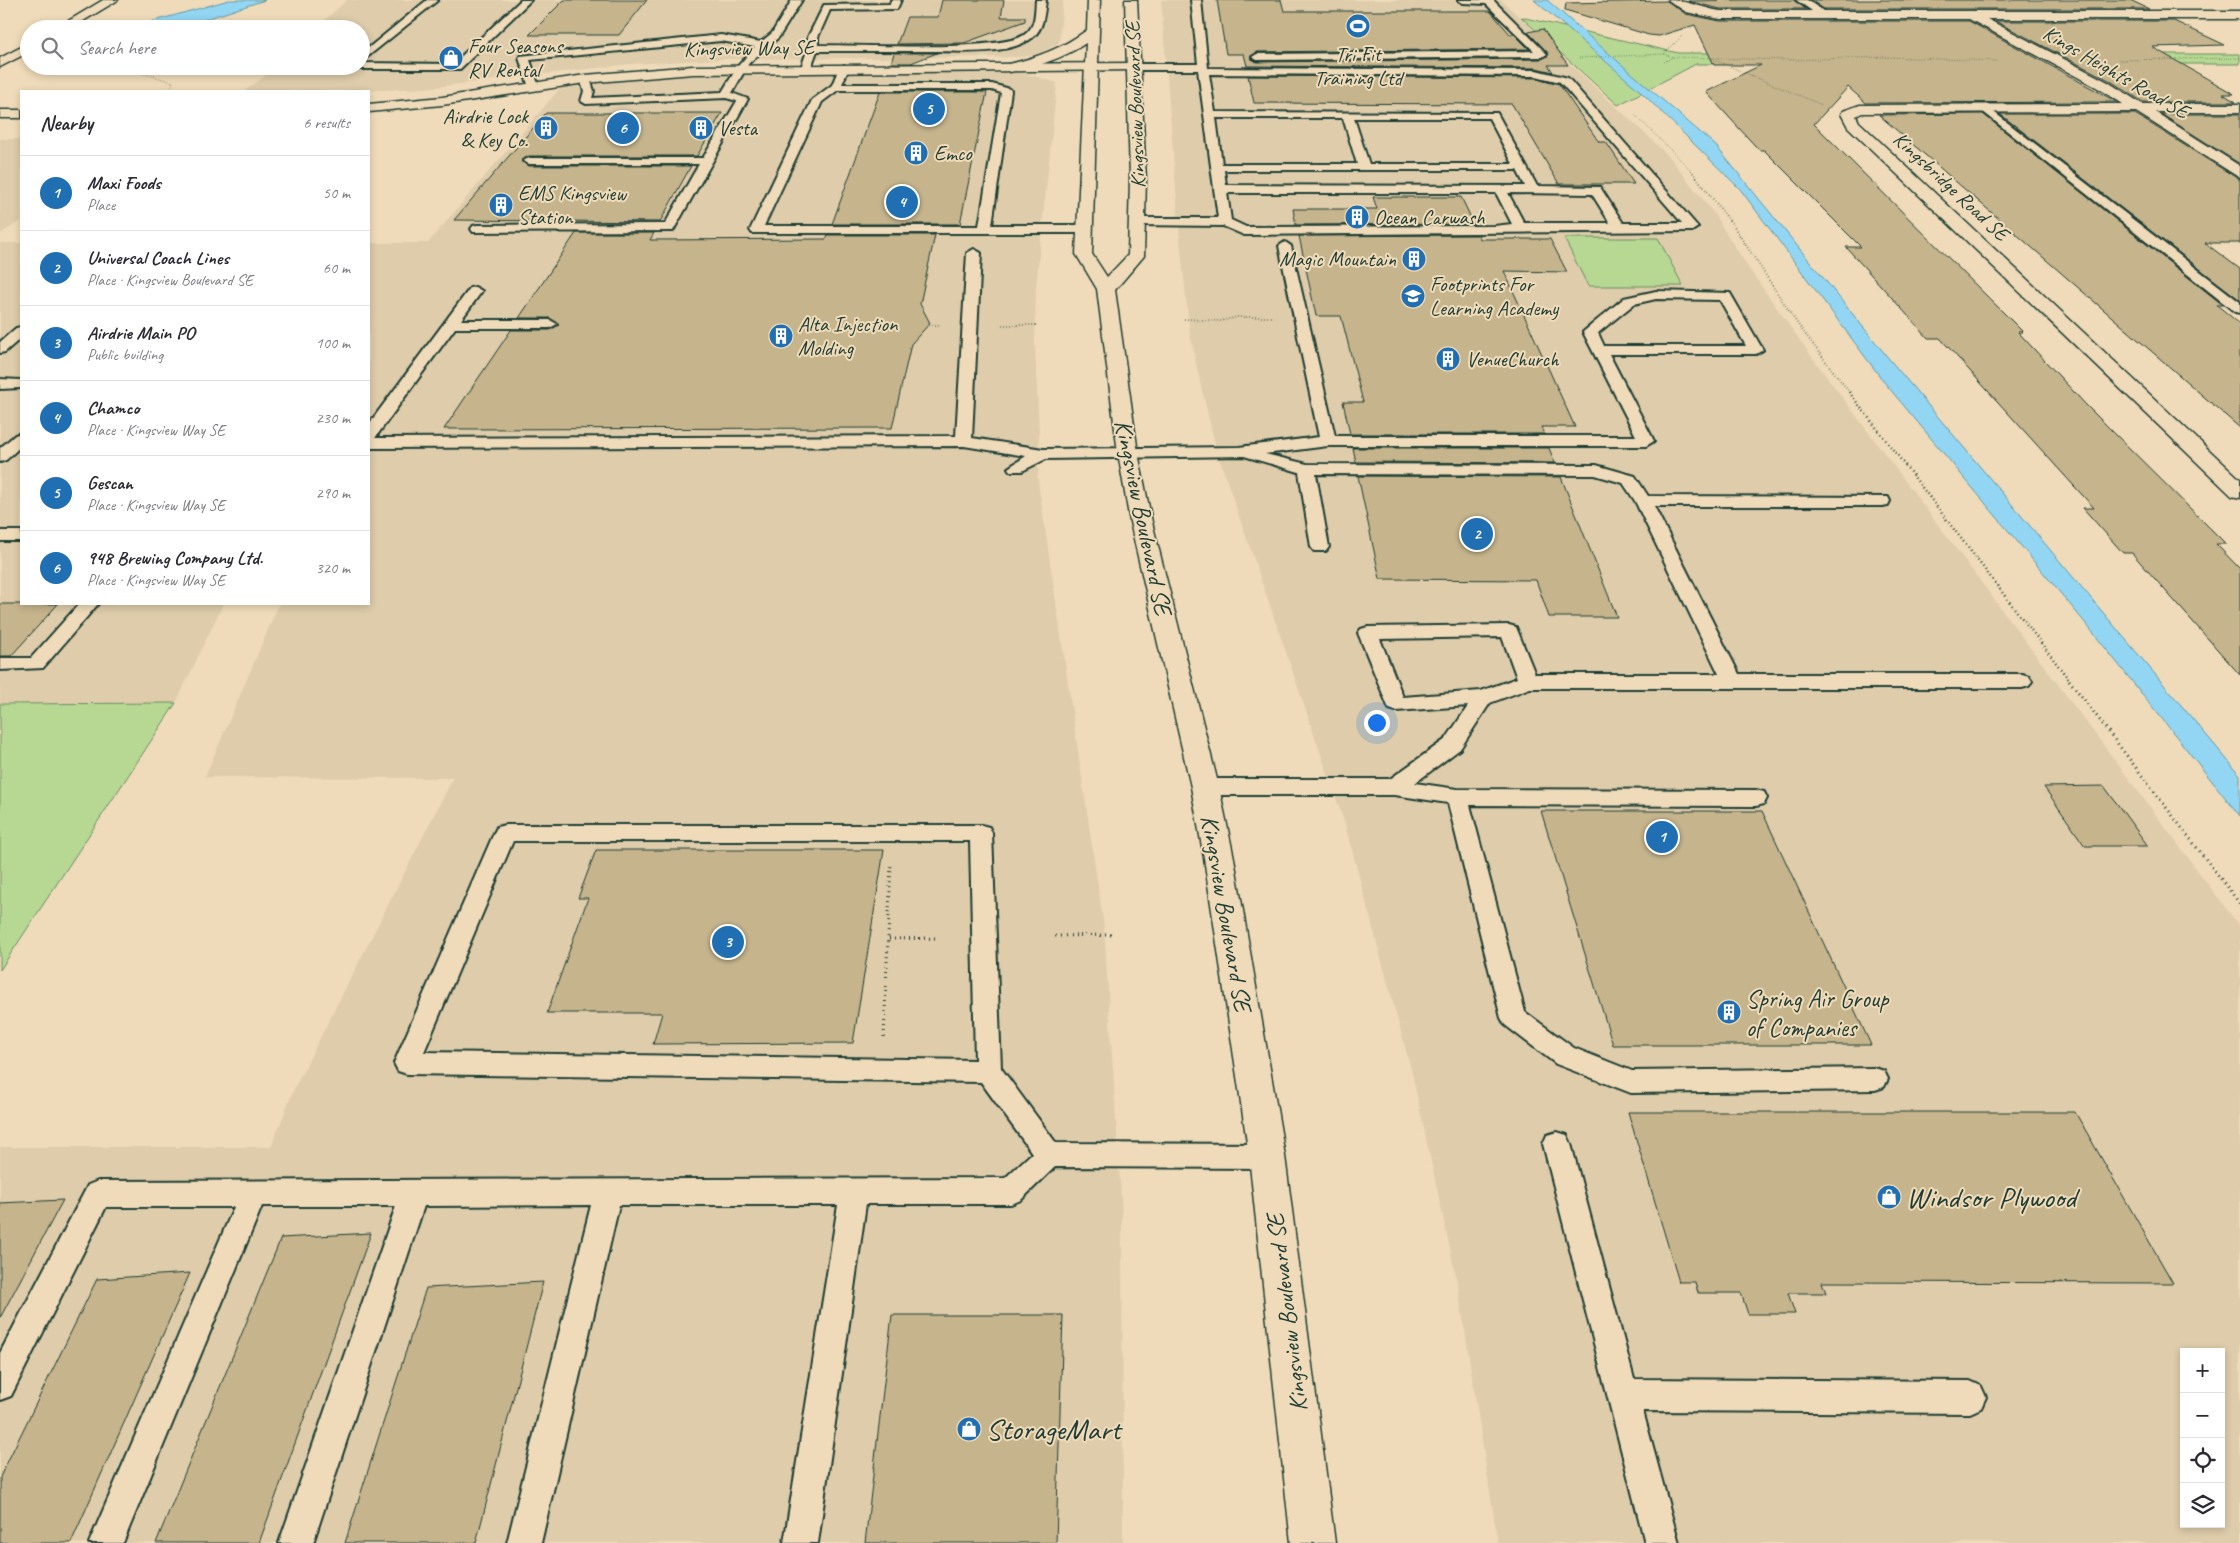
<!DOCTYPE html>
<html lang="en">
<head>
<meta charset="utf-8">
<style>
	:root { --surface:#fff; --page:#f7f7f7; --text:#2b2b33; --muted:#7c7c81; --line:#e1e1e2; --accent:#1f6fb2 }
	body { margin:0; font-family:Caveat,sans-serif; background:var(--page); color:var(--text) }
	.controls { position:absolute; right:15px; bottom:15px; display:grid; overflow:hidden; border-radius:0px; box-shadow:0 2px 8px #0003 }
	.controls button { width:45px; height:45px; display:grid; place-items:center; padding:0; border:0; border-bottom:1px solid var(--line); background:var(--surface); color:var(--text); font:25px sans-serif }
	.you { position:absolute; left:1376px; top:722px; width:18px; height:18px; margin:-12px; border:4px solid #fff; border-radius:50%; background:#1a73e8; box-shadow:0 0 0 8px #1a73e833 }
	.badge { display:grid; place-items:center; width:32px; height:32px; border-radius:50%; background:var(--accent); color:#fff; font-size:16px; font-weight:700 }
	.pin { position:absolute; translate:-50% -50%; border:2px solid #fff; box-shadow:0 1px 5px #0006 }
	.list { margin:0; padding:0; list-style:none }
	h2 { display:flex; justify-content:space-between; align-items:center; height:65px; margin:0; padding:0 20px; font-size:21px }
	h2 small { font-size:16px; font-weight:400; color:var(--muted) }
	.list li { display:grid; grid-template-columns:32px 1fr auto; gap:15px; align-items:center; box-sizing:border-box; height:75px; padding:0 20px; border-top:1px solid var(--line) }
	.list b { display:block; font-size:19px; white-space:nowrap }
	.list p { margin:0; font-size:16px; white-space:nowrap; color:var(--muted) }
	.list em { font-size:16px; font-style:normal; color:var(--muted) }
	.icon { flex:none; width:28px; height:28px; fill:none; stroke:currentColor; stroke-width:2; stroke-linecap:round; stroke-linejoin:round }
	.map { position:relative; flex:none; width:2240px; height:1543px; overflow:hidden }
	.search { position:absolute; background:var(--surface); box-shadow:0 2px 8px #0003; left:20px; top:20px; width:350px; height:55px; display:flex; align-items:center; gap:12px; box-sizing:border-box; padding:0 18px; border-radius:28px; color:var(--muted); font-size:19px }
	.panel { position:absolute; background:var(--surface); box-shadow:0 2px 8px #0003; left:20px; top:90px; width:350px; height:515px; border-radius:0px }
	.map>svg:first-child { display:block }
	.built { fill:#deccaa; fill-rule:evenodd }
	.green { fill:#b6d892; stroke:#6a8a63 }
	.water { fill:#92d6f3; stroke:#6499a7 }
	.building { fill:#c5b48c; stroke:#1f3d34 }
	.lines { fill:none; stroke-linecap:round; stroke-linejoin:round }
	.service-casing { stroke:#1f3d34; stroke-width:4 }
	.minor-casing { stroke:#1f3d34; stroke-width:3 }
	.secondary-casing { stroke:#1f3d34; stroke-width:3 }
	.path-far3 { stroke:#1f3d34; stroke-width:1; stroke-dasharray:0.5 2; stroke-linecap:butt }
	.path-far2 { stroke:#1f3d34; stroke-width:2; stroke-dasharray:0.5 2.5; stroke-linecap:butt }
	.path-far1 { stroke:#1f3d34; stroke-width:2.5; stroke-dasharray:1 3; stroke-linecap:butt }
	.path { stroke:#1f3d34; stroke-width:3; stroke-dasharray:1 4; stroke-linecap:butt }
	.service { fill:#efdbb9; fill-rule:evenodd }
	.minor { fill:#efdbb9; fill-rule:evenodd }
	.secondary { fill:#efdbb9; fill-rule:evenodd }
	.labels { text-anchor:middle; stroke-width:4; stroke-linejoin:round; paint-order:stroke }
	.far-poi-label { font-size:21px; fill:#1f3d34; stroke:#efdbb9; text-anchor:start }
	.far-street-label { font-size:21px; fill:#1f3d34; stroke:#efdbb9 }
	.street-label { font-size:25px; fill:#1f3d34; stroke:#efdbb9 }
	.poi-label { font-size:25px; fill:#1f3d34; stroke:#efdbb9; text-anchor:start }
	.near-poi-label { font-size:30px; fill:#1f3d34; stroke:#efdbb9; text-anchor:start }
</style>
</head>
<body>
<div class="map">
<svg width="2240" height="1543" viewBox="0 0 2240 1543">
	<rect width="100%" height="100%" fill="#efdbb9"/>
	<filter id="ink" filterUnits="userSpaceOnUse"><feTurbulence type="fractalNoise" baseFrequency=".02" numOctaves="2"/><feDisplacementMap in="SourceGraphic" scale="10" xChannelSelector="R" yChannelSelector="G"/><feConvolveMatrix kernelMatrix="1 2 1 2 8 2 1 2 1" color-interpolation-filters="sRGB"/></filter>
	<g filter="url(#ink)">
		<path class="built" d="M347,0H1063L1059,43L1038,54L1020,57L723,59L631,64L426,88L361,91H245L278,66H361V29H315Z
			M1161,0H1501L1650,138L1670,158L1712,211L1749,269L1812,357L2240,927V1543H1498L1458,1286L1412,1073L1345,824L1217,452L1200,382L1190,334L1180,240ZM2184,1352H2221V1524H2184Z
			M767,73H1024L1057,83L1036,285L1035,344L1039,435L1038,481L1104,927L1122,1215L1123,1543H0V1147H271L294,1089L453,778L205,777L279,604H369V243H428L561,87L659,77Z
			M0,139H21V221L0,234Z
			M0,243H21V604H223L176,703H0Z"/>
		<path class="green" d="M1521,17L1678,53H2010L2030,64H1696L1618,105Z
			M2075,54H2240V64H2093Z
			M1564,238H1658L1683,286H1588Z
			M176,703L0,970V704Z"/>
		<path class="water" d="M229,0H265L175,29H126Z
			M1534,0H1547L1716,146L1890,360L2240,775V816L2082,619L1884,382L1740,189L1639,90Z"/>
		<path class="building" d="M564,0H647L619,35H529Z
			M942,0H1004L1001,17H1025V21L964,43L897,44L907,17H938Z
			M1217,0H1281L1284,11H1490L1510,34H1514L1529,49L1257,52L1250,58L1257,62L1542,59L1548,56V53L1528,32L1543,29L1568,65H1548L1553,72L1536,68L1247,66L1244,54H1226Z
			M1743,0H1794L1806,9H1720L1688,1Z
			M1810,0H2130L2149,9H1824Z
			M1667,1L1686,14L1720,21H1969L2117,102L1866,103L1848,87L1814,124L2023,332H2018L2087,406L2226,544H2216L2240,569V675L2132,553H2123L2083,508H2094L1940,338H1928L1846,247H1861L1764,150H1759L1706,92L1761,65H1714L1695,25L1659,36L1649,35L1565,10L1566,3Z
			M1995,21H2174L2225,45L2152,47L2234,94H2223L2236,102H2143L2109,80Z
			M894,53H937L911,63H891Z
			M1248,76L1536,78L1559,84L1599,142H1606L1634,184H1559L1512,104L1254,103Z
			M880,92H987L960,224H832Z
			M546,113H722L697,156H529L521,160L529,166H691L660,222L454,220Z
			M1983,114L2223,305H2217L2240,324V428L1879,115Z
			M2000,114H2135L2240,180V243H2205L2240,269V300Z
			M2161,114H2240V164Z
			M1373,197H1461L1474,224L1296,225L1293,209H1377Z
			M576,233H654L650,240L826,239L828,235H935L920,304L930,323L911,344L892,428L444,429L511,330H550L559,325L550,318H519Z
			M1479,235L1480,239H1550L1567,272L1504,271L1575,427H1541L1544,434H1350L1343,402H1363L1341,316H1316L1299,236Z
			M1353,448H1549L1555,463L1356,462Z
			M1358,476L1561,477L1617,617H1549L1536,580L1380,579Z
			M0,604H58L11,656H0Z
			M2104,786L2148,846H2085L2044,787Z
			M1541,811H1762L1871,1045H1613Z
			M596,850H884L853,1043L653,1044L662,1013H547L588,898H578Z
			M1628,1112H2075L2173,1283L1822,1282L1826,1293H1788L1795,1314H1748L1741,1293H1698L1695,1282H1679Z
			M63,1200L0,1318V1203Z
			M371,1233L259,1543H156L281,1238Z
			M190,1273L71,1543H0V1477L97,1279Z
			M543,1282L476,1543H345L426,1288Z
			M892,1315H1063L1056,1543H865Z"/>
		<g class="lines">
			<defs>
				<path id="service" d="M427,0H438L361,62V54Z
					M521,0H531L460,69H353L348,66H361V63L453,64Z
					M792,0H802L779,37L749,63L732,93L748,99L673,231L473,232L471,229L473,226L477,225L665,224L699,164H529L523,161L529,158H703L737,101L726,98L586,104L581,101L584,91L580,79L585,76L590,79L594,91L592,98L722,92L738,66L755,47L721,41L530,60L539,87L534,90L529,87L519,58L520,56L721,35L761,42L772,33Z
					M891,0H901L897,9L830,10L818,37V45C855,45 1000,52 1024,35C1036,27 1035,13 1036,0H1046C1044,15 1044,31 1029,40C1003,56 954,51 924,51C888,51 853,51 817,51L810,70H802L801,68L808,48V37L824,5L890,4Z
					M1191,0H1201L1208,68L1536,70L1568,78L1698,227L1692,231L1244,235L1223,226L1134,225L1132,222L1138,218H1218L1198,70H1133L1128,67L1133,64H1198ZM1209,74L1536,76L1560,82L1682,223H1623L1600,187L1537,186L1497,113L1215,112ZM1216,118H1343L1357,164H1222ZM1354,118H1489L1513,164H1369ZM1224,170H1517L1525,186L1226,185ZM1227,193H1496L1512,224L1494,226L1246,227L1231,220ZM1508,193L1592,194L1610,223H1524Z
					M1458,0H1493L1547,54L1542,57L1257,60L1252,57L1257,54L1534,51L1486,4L1463,3Z
					M1796,0H1807L1829,15L1821,17Z
					M844,65L849,68L842,84H992L1010,89L1011,91L992,225H1085L1091,229L1085,233H752L750,230L812,100L832,85L839,68ZM838,90H992L1001,93L979,226H764L822,102Z
					M1986,106L2240,302V313L2235,312L1982,111V107Z
					M1285,242L1291,246L1335,436H1636L1583,332L1624,298L1656,291L1730,293L1763,350L1756,354H1609L1654,441L1646,446H1328L1265,454L1307,464L1596,465L1635,476L1648,496L1888,497L1890,501L1888,505L1882,506H1654L1739,674H2022L2029,676L2032,681L2029,686L2022,688H1530L1490,703L1460,749L1415,783L1457,789L1756,790L1764,792L1767,798L1764,804L1756,806L1470,805L1525,1012L1574,1048L1632,1071L1875,1068L1884,1071L1888,1079L1884,1087L1875,1090L1631,1093L1556,1064L1505,1025L1501,1018L1448,803L1394,795H1205L1197,792L1194,787L1197,782L1205,779H1390L1446,739L1468,706L1396,711L1389,709L1358,633L1361,629L1368,627L1509,625L1516,627L1535,674H1719L1635,501L1623,483L1595,475L1316,474L1329,547L1326,551H1314L1311,547L1299,472L1244,456L1046,459L1022,471H1010L1008,468L1026,456L964,446L369,448V424L470,288L475,287L482,291L461,320H550L557,324L550,328H455L375,438L956,436L967,253L974,249L981,253L972,438L1043,449L1239,447L1319,437L1279,246ZM1656,299L1720,300L1746,346H1604L1598,333L1634,304ZM1502,637L1517,678L1481,691L1403,697L1380,639Z
					M21,327V338L5,352L0,353V342L16,328Z
					M0,379L21,380V388L0,389Z
					M21,433V446L6,460L0,462V448L15,435Z
					M0,531H21V541H0Z
					M79,604H98L43,668L0,670V658H31Z
					M505,825H981L989,827L992,833L1001,1068L1056,1143L1267,1144L1277,1147L1281,1156L1277,1165L1267,1168L1055,1167L1021,1200L1011,1204H866L818,1543H784L838,1205H619L541,1543H507L591,1205L424,1206L313,1543H279L396,1206H262L123,1543H89L234,1207H106L11,1396L0,1400V1353L88,1185L98,1181L1005,1178L1032,1153L981,1082L407,1074L398,1071L394,1063L494,833L497,827ZM513,841H970L975,1060L424,1052Z
					M1557,1132L1567,1135L1571,1144L1634,1379L1970,1381L1981,1386L1986,1397L1981,1408L1970,1413L1643,1411L1679,1543H1645L1543,1144L1547,1135Z"/>
				<path id="minor" d="M103,0H118L70,29H55Z
					M1668,0C1686,0 1702,8 1720,11H2240V19H1987L2108,82L2142,104H2240V112H2155L2240,166V178L2136,112L1862,113L1856,116L1859,122L2240,479V498L2232,496L1848,127L1841,114L1843,111L1860,105L2123,104L2098,88L1969,19H1720L1686,12Z
					M29,43V52L0,67V58Z
					M1133,63L1138,64L1140,67L1138,70L693,74L585,83L442,105L369,112V104L442,97L585,75L693,66Z
					M0,110H21V118H0Z"/>
				<path id="secondary" d="M1088,0H1100L1092,254L1107,277L1128,255L1130,179L1125,0H1137L1146,179L1144,256L1115,290L1138,453L1152,522L1219,787L1234,858L1285,1156L1335,1543H1291L1249,1156L1204,858L1191,787L1130,522L1118,453L1097,289L1076,254L1086,43C1062,59 1038,66 1010,72L1003,68L1005,65C1036,58 1061,49 1087,30Z"/>
			</defs>
			<use href="#service" class="service-casing"/>
			<use href="#minor" class="minor-casing"/>
			<use href="#secondary" class="secondary-casing"/>
			<path class="path-far3" d="M1664,54L1683,35
				M1579,58L1664,54L1673,57L1790,60L1886,57L1997,61
				M1712,59L1822,105
				M2119,60L2240,58
				M1664,62L1673,57
				M144,66L142,73L173,82L169,91
				M1634,114L1692,171"/>
			<path class="path-far2" d="M1691,170L1732,224L1799,326L1850,393
				M1184,319L1220,321L1238,317H1271
				M929,325H940
				M1002,325H1038"/>
			<path class="path-far1" d="M1849,392L2070,681"/>
			<path class="path" d="M2069,680L2240,904
				M1055,936L1111,935
				M889,939L938,938
				M884,1037L891,863"/>
			<use href="#service" class="service"/>
			<use href="#minor" class="minor"/>
			<use href="#secondary" class="secondary"/>
		</g>
	</g>
	<defs>
		<symbol id="stadium-disc" viewBox="-11 -11 22 22"><circle r="9.5" fill="#1f6fb2" stroke="#efdbb9"/><path d="M0-5a6.5 5 0 1 0 0 10a6.5 5 0 1 0 0-10ZM-3.5-1.8h7v3.6h-7Z" fill="#fff"/></symbol>
		<symbol id="shop-disc" viewBox="-11 -11 22 22"><circle r="9.5" fill="#1f6fb2" stroke="#efdbb9"/><path d="M-5-2.5h2.3a2.7 3.5 0 0 1 5.4 0H5L5.5 6h-11ZM-1.5-2.5h3a1.5 2.3 0 0 0-3 0Z" fill="#fff"/></symbol>
		<symbol id="building-disc" viewBox="-11 -11 22 22"><circle r="9.5" fill="#1f6fb2" stroke="#efdbb9"/><path d="M-4-6H4V6H1V3H-1V6H-4ZM-2.5-4.3h1.7v1.8h-1.7ZM.8-4.3h1.7v1.8H.8ZM-2.5-1h1.7V.8h-1.7ZM.8-1h1.7V.8H.8Z" fill="#fff"/></symbol>
		<symbol id="school-disc" viewBox="-11 -11 22 22"><circle r="9.5" fill="#1f6fb2" stroke="#efdbb9"/><path d="M0-5L7-2L0 1L-7-2ZM-4 1L0 2.5L4 1V4Q0 6-4 4Z" fill="#fff"/></symbol>
	</defs>
	<g fill-rule="evenodd">
		<use href="#stadium-disc" x="1344" y="12" width="28" height="28"/>
		<use href="#shop-disc" x="437" y="44" width="28" height="28"/>
		<use href="#building-disc" x="532" y="114" width="28" height="28"/>
		<use href="#building-disc" x="687" y="114" width="28" height="28"/>
		<use href="#building-disc" x="902" y="139" width="28" height="28"/>
		<use href="#building-disc" x="487" y="191" width="28" height="28"/>
		<use href="#building-disc" x="1343" y="203" width="28" height="28"/>
		<use href="#building-disc" x="1400" y="245" width="28" height="28"/>
		<use href="#school-disc" x="1399" y="282" width="28" height="28"/>
		<use href="#building-disc" x="767" y="322" width="28" height="28"/>
		<use href="#building-disc" x="1434" y="345" width="28" height="28"/>
		<use href="#building-disc" x="1715" y="998" width="28" height="28"/>
		<use href="#shop-disc" x="1875" y="1183" width="28" height="28"/>
		<use href="#shop-disc" x="955" y="1415" width="28" height="28"/>
	</g>
	<g class="labels">
		<g class="far-poi-label">
			<text x="468" y="53">Four Seasons<tspan x="468" dy="24">RV Rental</tspan></text>
			<text x="1358" y="61" text-anchor="middle">Tri Fit<tspan x="1358" dy="24">Training Ltd</tspan></text>
			<text x="528" y="123" text-anchor="end">Airdrie Lock<tspan x="528" dy="24">&amp; Key Co.</tspan></text>
			<text x="718" y="135">Vesta</text>
			<text x="934" y="160">Emco</text>
			<text x="518" y="200">EMS Kingsview<tspan x="518" dy="24">Station</tspan></text>
			<text x="1374" y="224">Ocean Carwash</text>
			<text x="1396" y="266" text-anchor="end">Magic Mountain</text>
			<text x="1430" y="291">Footprints For<tspan x="1430" dy="24">Learning Academy</tspan></text>
			<text x="798" y="331">Alta Injection<tspan x="798" dy="24">Molding</tspan></text>
			<text x="1466" y="366">VenueChurch</text>
		</g>
		<g class="far-street-label">
			<text transform="translate(749 48) rotate(-1)" y="7">Kingsview Way SE</text>
			<text transform="translate(2116 72) rotate(30)" y="7">Kings Heights Road SE</text>
			<text transform="translate(1135 105) rotate(-92)" y="7">Kingsview Boulevard SE</text>
			<text transform="translate(1951 186) rotate(43)" y="7">Kingsbridge Road SE</text>
		</g>
		<g class="street-label">
			<text transform="translate(1144 517) rotate(78)" y="9">Kingsview Boulevard SE</text>
			<text transform="translate(1227 913) rotate(80)" y="9">Kingsview Boulevard SE</text>
			<text transform="translate(1286 1313) rotate(-97)" y="9">Kingsview Boulevard SE</text>
		</g>
		<g class="poi-label">
			<text x="1746" y="1007">Spring Air Group<tspan x="1746" dy="29">of Companies</tspan></text>
		</g>
		<g class="near-poi-label">
			<text x="1906" y="1207">Windsor Plywood</text>
			<text x="986" y="1439">StorageMart</text>
		</g>
	</g>
</svg>
<div class="controls">
<button>+</button>
<button>−</button>
<button><svg class="icon" aria-label="locate" viewBox="0 0 24 24"><circle cx="12" cy="12" r="6"/><path d="M12 2v4M12 18v4M2 12h4M18 12h4"/></svg></button>
<button><svg class="icon" aria-label="layers" viewBox="0 0 24 24"><path d="M12 4l9 5-9 5-9-5zM3 14l9 5 9-5"/></svg></button>
</div>
<div class="you"></div>
<div class="pin badge" style="left:1662px;top:837px">1</div>
<div class="pin badge" style="left:1477px;top:534px">2</div>
<div class="pin badge" style="left:728px;top:942px">3</div>
<div class="pin badge" style="left:902px;top:202px">4</div>
<div class="pin badge" style="left:929px;top:109px">5</div>
<div class="pin badge" style="left:623px;top:128px">6</div>
<div class="search"><svg class="icon" aria-label="search" viewBox="0 0 24 24"><circle cx="10" cy="10" r="6"/><path d="M15 15l6 6"/></svg>Search here</div>
<section class="panel">
<h2>Nearby<small>6 results</small></h2>
<ul class="list">
<li><span class="badge">1</span><div><b>Maxi Foods</b><p>Place</p></div><em>50 m</em></li>
<li><span class="badge">2</span><div><b>Universal Coach Lines</b><p>Place · Kingsview Boulevard SE</p></div><em>60 m</em></li>
<li><span class="badge">3</span><div><b>Airdrie Main PO</b><p>Public building</p></div><em>100 m</em></li>
<li><span class="badge">4</span><div><b>Chamco</b><p>Place · Kingsview Way SE</p></div><em>230 m</em></li>
<li><span class="badge">5</span><div><b>Gescan</b><p>Place · Kingsview Way SE</p></div><em>290 m</em></li>
<li><span class="badge">6</span><div><b>948 Brewing Company Ltd.</b><p>Place · Kingsview Way SE</p></div><em>320 m</em></li>
</ul>
</section>
</div>
</body>
</html>
